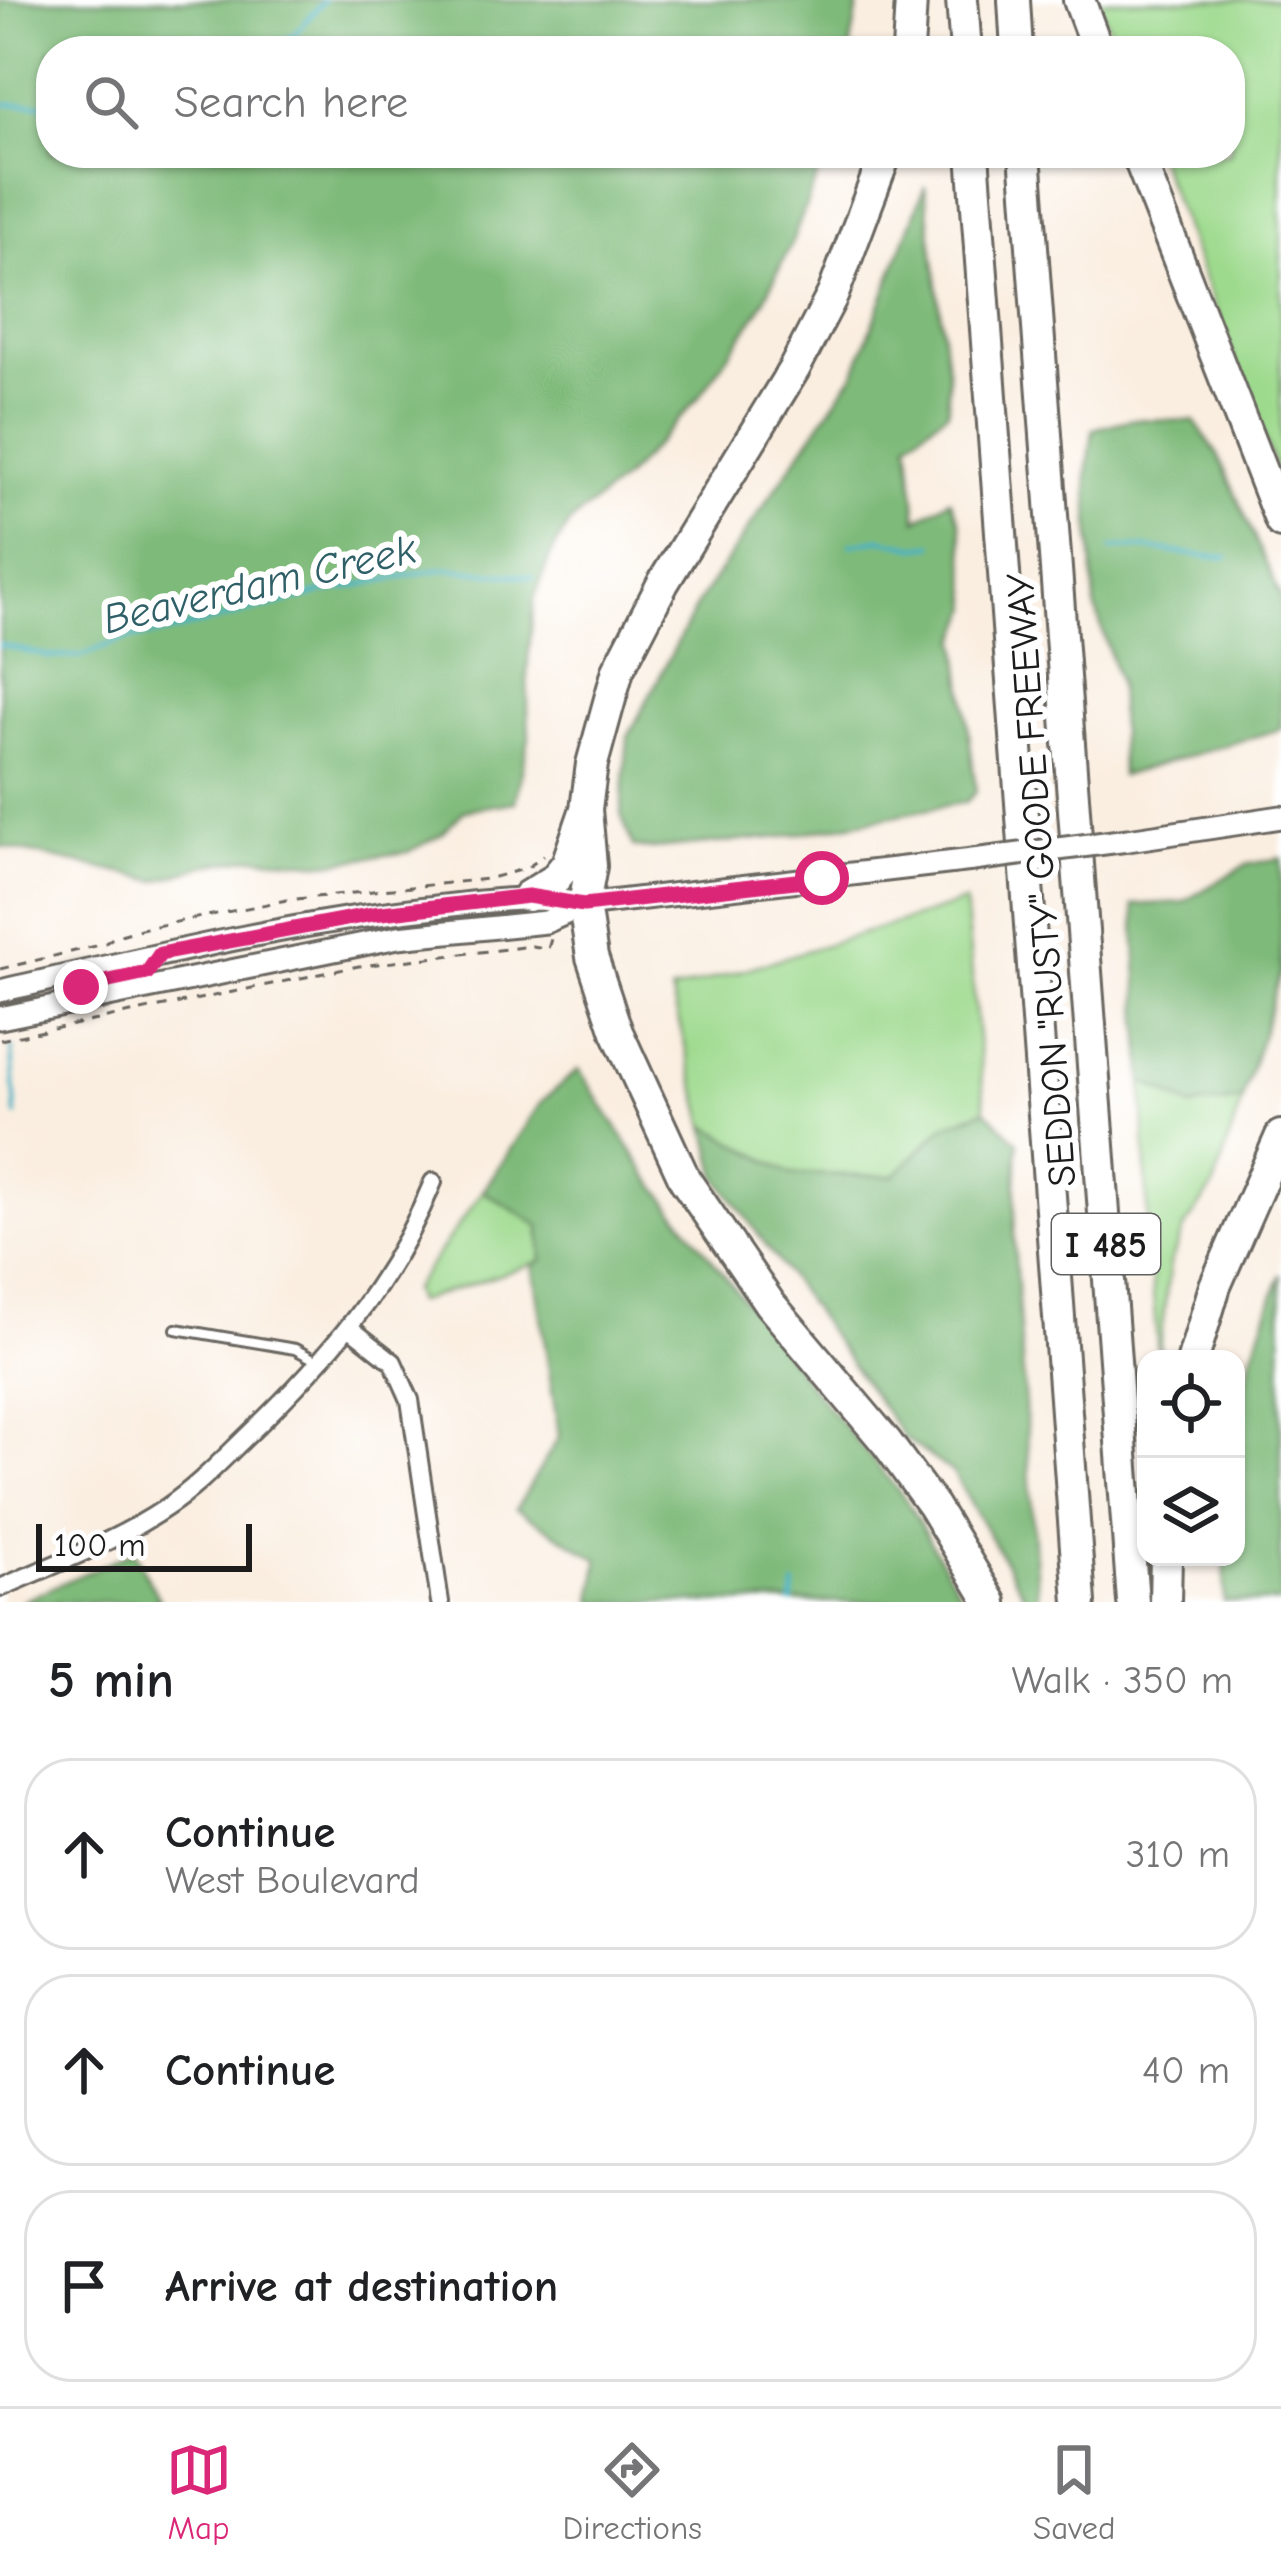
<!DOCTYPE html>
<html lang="en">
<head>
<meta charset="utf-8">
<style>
	:root { --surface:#fff; --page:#f6f6f6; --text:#202124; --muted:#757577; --line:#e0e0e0; --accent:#db2777 }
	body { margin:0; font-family:"Comic Neue",sans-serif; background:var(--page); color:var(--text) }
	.controls { position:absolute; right:36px; bottom:36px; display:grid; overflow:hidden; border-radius:24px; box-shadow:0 3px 9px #0004 }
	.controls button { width:108px; height:108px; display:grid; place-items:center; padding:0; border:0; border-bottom:3px solid var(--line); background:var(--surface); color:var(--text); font:60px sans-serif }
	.scale { position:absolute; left:36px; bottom:30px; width:216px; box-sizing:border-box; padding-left:12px; border:6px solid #1c1c1c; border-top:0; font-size:33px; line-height:42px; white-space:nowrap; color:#1c1c1c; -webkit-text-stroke:9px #fff; paint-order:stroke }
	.stop { position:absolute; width:36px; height:36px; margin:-27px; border:9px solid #db2777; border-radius:50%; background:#fff }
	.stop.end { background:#db2777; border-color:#fff; box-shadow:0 3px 12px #0008 }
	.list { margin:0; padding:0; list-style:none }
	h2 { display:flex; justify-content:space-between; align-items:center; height:156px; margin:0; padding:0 48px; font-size:51px }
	h2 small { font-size:39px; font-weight:400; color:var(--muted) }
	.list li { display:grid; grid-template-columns:78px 1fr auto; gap:36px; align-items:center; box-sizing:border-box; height:192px; margin:0 24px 24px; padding:0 24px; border:3px solid var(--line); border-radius:48px }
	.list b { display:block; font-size:45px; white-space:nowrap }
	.list p { margin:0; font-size:39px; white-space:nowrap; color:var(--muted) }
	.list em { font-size:39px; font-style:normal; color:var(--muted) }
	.icon { flex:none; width:66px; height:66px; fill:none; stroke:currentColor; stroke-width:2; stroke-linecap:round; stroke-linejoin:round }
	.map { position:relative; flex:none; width:1281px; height:1602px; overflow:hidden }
	.search { position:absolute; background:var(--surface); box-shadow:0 3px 9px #0004; left:36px; right:36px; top:36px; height:132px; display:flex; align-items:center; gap:30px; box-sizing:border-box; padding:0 42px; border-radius:48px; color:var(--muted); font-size:45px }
	.sheet { height:804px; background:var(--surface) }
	nav { display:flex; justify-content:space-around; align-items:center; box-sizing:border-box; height:168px; border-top:3px solid var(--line); background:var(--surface); font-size:33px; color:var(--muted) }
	nav a { display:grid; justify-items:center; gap:6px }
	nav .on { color:var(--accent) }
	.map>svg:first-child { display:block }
	.green { fill:#9eda8e; stroke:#5d7b55; stroke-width:3 }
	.forest { fill:#7eba79; stroke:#4d6b4a; stroke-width:3 }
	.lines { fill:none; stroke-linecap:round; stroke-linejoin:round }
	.stream { stroke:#47b2c5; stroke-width:4.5 }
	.service-casing { stroke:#6a6661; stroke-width:14 }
	.minor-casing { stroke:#6a6661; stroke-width:22 }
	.tertiary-casing { stroke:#6a6661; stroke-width:27 }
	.motorway-casing { stroke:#6a6661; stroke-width:36 }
	.path { stroke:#6a6661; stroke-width:3; stroke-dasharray:9 9; stroke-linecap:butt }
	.service { stroke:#fff; stroke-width:8 }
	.minor { stroke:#fff; stroke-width:16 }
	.tertiary { stroke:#fff; stroke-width:21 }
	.motorway { stroke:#fff; stroke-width:30 }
	.tertiary-bridge-casing { stroke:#6a6661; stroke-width:27; stroke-linecap:butt }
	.tertiary-bridge { stroke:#fff; stroke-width:21 }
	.route { stroke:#db2777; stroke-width:15 }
	.labels { text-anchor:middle; stroke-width:12; stroke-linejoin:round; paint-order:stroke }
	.shield { fill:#fff; stroke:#606060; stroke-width:3 }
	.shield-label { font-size:36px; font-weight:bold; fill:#1c1c1c }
	.street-label { font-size:39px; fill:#1c1c1c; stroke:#fff }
	.water-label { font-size:42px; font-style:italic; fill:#2f6068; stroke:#fff }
</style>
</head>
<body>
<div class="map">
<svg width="1281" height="1602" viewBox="0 0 1281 1602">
	<rect width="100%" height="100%" fill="#fff"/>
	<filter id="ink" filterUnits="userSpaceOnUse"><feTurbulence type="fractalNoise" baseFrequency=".00833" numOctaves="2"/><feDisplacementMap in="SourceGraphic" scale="24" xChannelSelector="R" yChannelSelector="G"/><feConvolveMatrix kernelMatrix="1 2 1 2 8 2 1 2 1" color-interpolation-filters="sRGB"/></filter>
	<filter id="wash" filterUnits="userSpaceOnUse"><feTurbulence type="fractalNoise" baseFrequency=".004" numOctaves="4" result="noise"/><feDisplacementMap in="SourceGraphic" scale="48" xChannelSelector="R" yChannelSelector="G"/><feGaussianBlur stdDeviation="2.7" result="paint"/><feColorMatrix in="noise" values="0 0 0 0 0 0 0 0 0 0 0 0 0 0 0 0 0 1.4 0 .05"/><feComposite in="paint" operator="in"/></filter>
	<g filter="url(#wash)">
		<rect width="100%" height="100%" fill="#faeee0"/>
		<path class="green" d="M1098,0H1281V483L1156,153H1230V51H1118Z
			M965,902L985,1110L944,1126L894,1176L791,1174L706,1126L671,992Z
			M1143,1081L1192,1107L1242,1100L1214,1186L1184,1229L1170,1264L1158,1359L1148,1231Z
			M483,1191L540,1225L542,1261L416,1302L412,1290Z"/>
		<path class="forest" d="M0,0H859L850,51H51V153H826L793,240L759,311L700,396L624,479L569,523L549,559L534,599L527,672L529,738L515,802L465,810L442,834L408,852L326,863L253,857L207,865L157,881L0,846Z
			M925,186L948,376V411L909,441L917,520L950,499L960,521L971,607L958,640L976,792L966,802L782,837L653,849L633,847L621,814L628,737L698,603L855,372Z
			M1133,419L1194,421L1218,455L1281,597V729L1121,776L1118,681L1095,606L1087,475L1093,429Z
			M1281,858V971L1242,1100L1192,1107L1143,1081L1134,905L1183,902L1246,865Z
			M579,1069L651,1180L807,1382L906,1500L965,1602H593L598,1559L516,1509L559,1437L533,1264L542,1261L540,1226L483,1191L541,1102Z
			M985,1110L1018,1142L1014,1238L1038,1602L1026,1599L953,1473L904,1438L718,1178L706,1126L791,1174L894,1176L944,1126Z
			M1281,1274V1602H1224L1225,1557H1236L1237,1420L1252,1356Z
			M134,1551L160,1602H20Z"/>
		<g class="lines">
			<path class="stream" d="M262,51L294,35L324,0
				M0,104H51
				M851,544L880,539L916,547L933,545
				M1111,549C1151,544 1188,558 1228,557
				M0,645L51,657L82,656L123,639L166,633L320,593L429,571L450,569L533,577
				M12,1048L16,1115
				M792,1602L795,1586"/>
		</g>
	</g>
	<g filter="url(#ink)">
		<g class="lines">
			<defs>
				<path id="service" d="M176,1329L295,1349L319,1362"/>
				<path id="minor" d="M350,1328L393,1362L410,1400L440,1602
					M0,1588C56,1563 116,1542 167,1507C197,1487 223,1459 250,1433C329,1357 391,1285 433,1182"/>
				<path id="tertiary" d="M1128,840L1281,817
					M0,991C142,959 283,924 427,908C481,902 531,893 584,905
					M0,1018L398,937L546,922L584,905L973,860"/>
				<path id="motorway" d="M962,0L966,51
					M1014,0L1017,51
					M1079,0L1098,51
					M908,51L911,0
					M973,153L1080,1602
					M1025,153L1133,1602
					M1137,153L1281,522
					M586,809L591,866L584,905L592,957L617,1032L685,1180L770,1304L887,1443L933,1506L991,1602
					M528,896L554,880L567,864L586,809L592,764L618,670L663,583L794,369L833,294L886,153
					M1193,1359L1215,1286L1281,1136
					M1165,1602L1166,1557"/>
			</defs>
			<use href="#service" class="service-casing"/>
			<use href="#minor" class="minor-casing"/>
			<use href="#tertiary" class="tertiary-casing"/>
			<use href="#motorway" class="motorway-casing"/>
			<path class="path" d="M0,969L104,944L114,937L141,929L287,900L487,879L527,868L544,856
				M0,1040L359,966L532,946L548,949L551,939"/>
			<use href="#service" class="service"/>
			<use href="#minor" class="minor"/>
			<use href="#tertiary" class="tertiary"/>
			<use href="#motorway" class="motorway"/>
			<defs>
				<path id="tertiary-bridge" d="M973,860L1128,840"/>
			</defs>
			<use href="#tertiary-bridge" class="tertiary-bridge-casing"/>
			<use href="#tertiary-bridge" class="tertiary-bridge"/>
		</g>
	</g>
	<g class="lines" filter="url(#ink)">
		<path class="route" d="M81,987L147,973L160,954L373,914L528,896L584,905L822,878"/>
	</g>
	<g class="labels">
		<rect class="shield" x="1052" y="1214" width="108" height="60" rx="9"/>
		<g class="shield-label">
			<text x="1106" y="1257">I 485</text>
		</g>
		<g class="street-label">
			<text transform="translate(1040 880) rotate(-94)" y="14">SEDDON "RUSTY" GOODE FREEWAY</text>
		</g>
		<g class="water-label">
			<text transform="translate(259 583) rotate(-13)" y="15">Beaverdam Creek</text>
		</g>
	</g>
</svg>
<div class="controls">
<button><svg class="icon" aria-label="locate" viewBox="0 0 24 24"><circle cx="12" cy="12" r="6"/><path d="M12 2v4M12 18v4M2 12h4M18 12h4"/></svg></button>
<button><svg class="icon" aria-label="layers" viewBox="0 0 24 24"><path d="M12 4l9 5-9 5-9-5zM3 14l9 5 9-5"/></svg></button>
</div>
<div class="scale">100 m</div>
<div class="stop" style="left:822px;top:878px"></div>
<div class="stop end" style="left:81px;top:987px"></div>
<div class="search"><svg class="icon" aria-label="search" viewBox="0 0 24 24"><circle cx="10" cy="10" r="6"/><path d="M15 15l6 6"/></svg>Search here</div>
</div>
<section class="sheet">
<h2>5 min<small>Walk · 350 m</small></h2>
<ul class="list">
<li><svg class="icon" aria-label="ahead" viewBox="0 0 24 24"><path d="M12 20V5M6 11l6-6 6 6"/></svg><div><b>Continue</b><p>West Boulevard</p></div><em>310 m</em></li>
<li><svg class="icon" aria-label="ahead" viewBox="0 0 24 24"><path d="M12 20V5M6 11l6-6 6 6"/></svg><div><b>Continue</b></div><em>40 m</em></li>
<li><svg class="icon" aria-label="arrive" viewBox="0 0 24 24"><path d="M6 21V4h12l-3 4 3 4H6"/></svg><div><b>Arrive at destination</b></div></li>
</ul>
</section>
<nav>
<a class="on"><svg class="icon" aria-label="map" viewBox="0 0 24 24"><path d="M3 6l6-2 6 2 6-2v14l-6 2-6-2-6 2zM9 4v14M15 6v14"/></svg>Map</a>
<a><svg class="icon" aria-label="directions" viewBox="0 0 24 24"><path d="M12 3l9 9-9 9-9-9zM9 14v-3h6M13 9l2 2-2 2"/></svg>Directions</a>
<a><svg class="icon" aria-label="saved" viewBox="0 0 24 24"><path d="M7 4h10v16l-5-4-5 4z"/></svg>Saved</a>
</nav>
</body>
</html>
